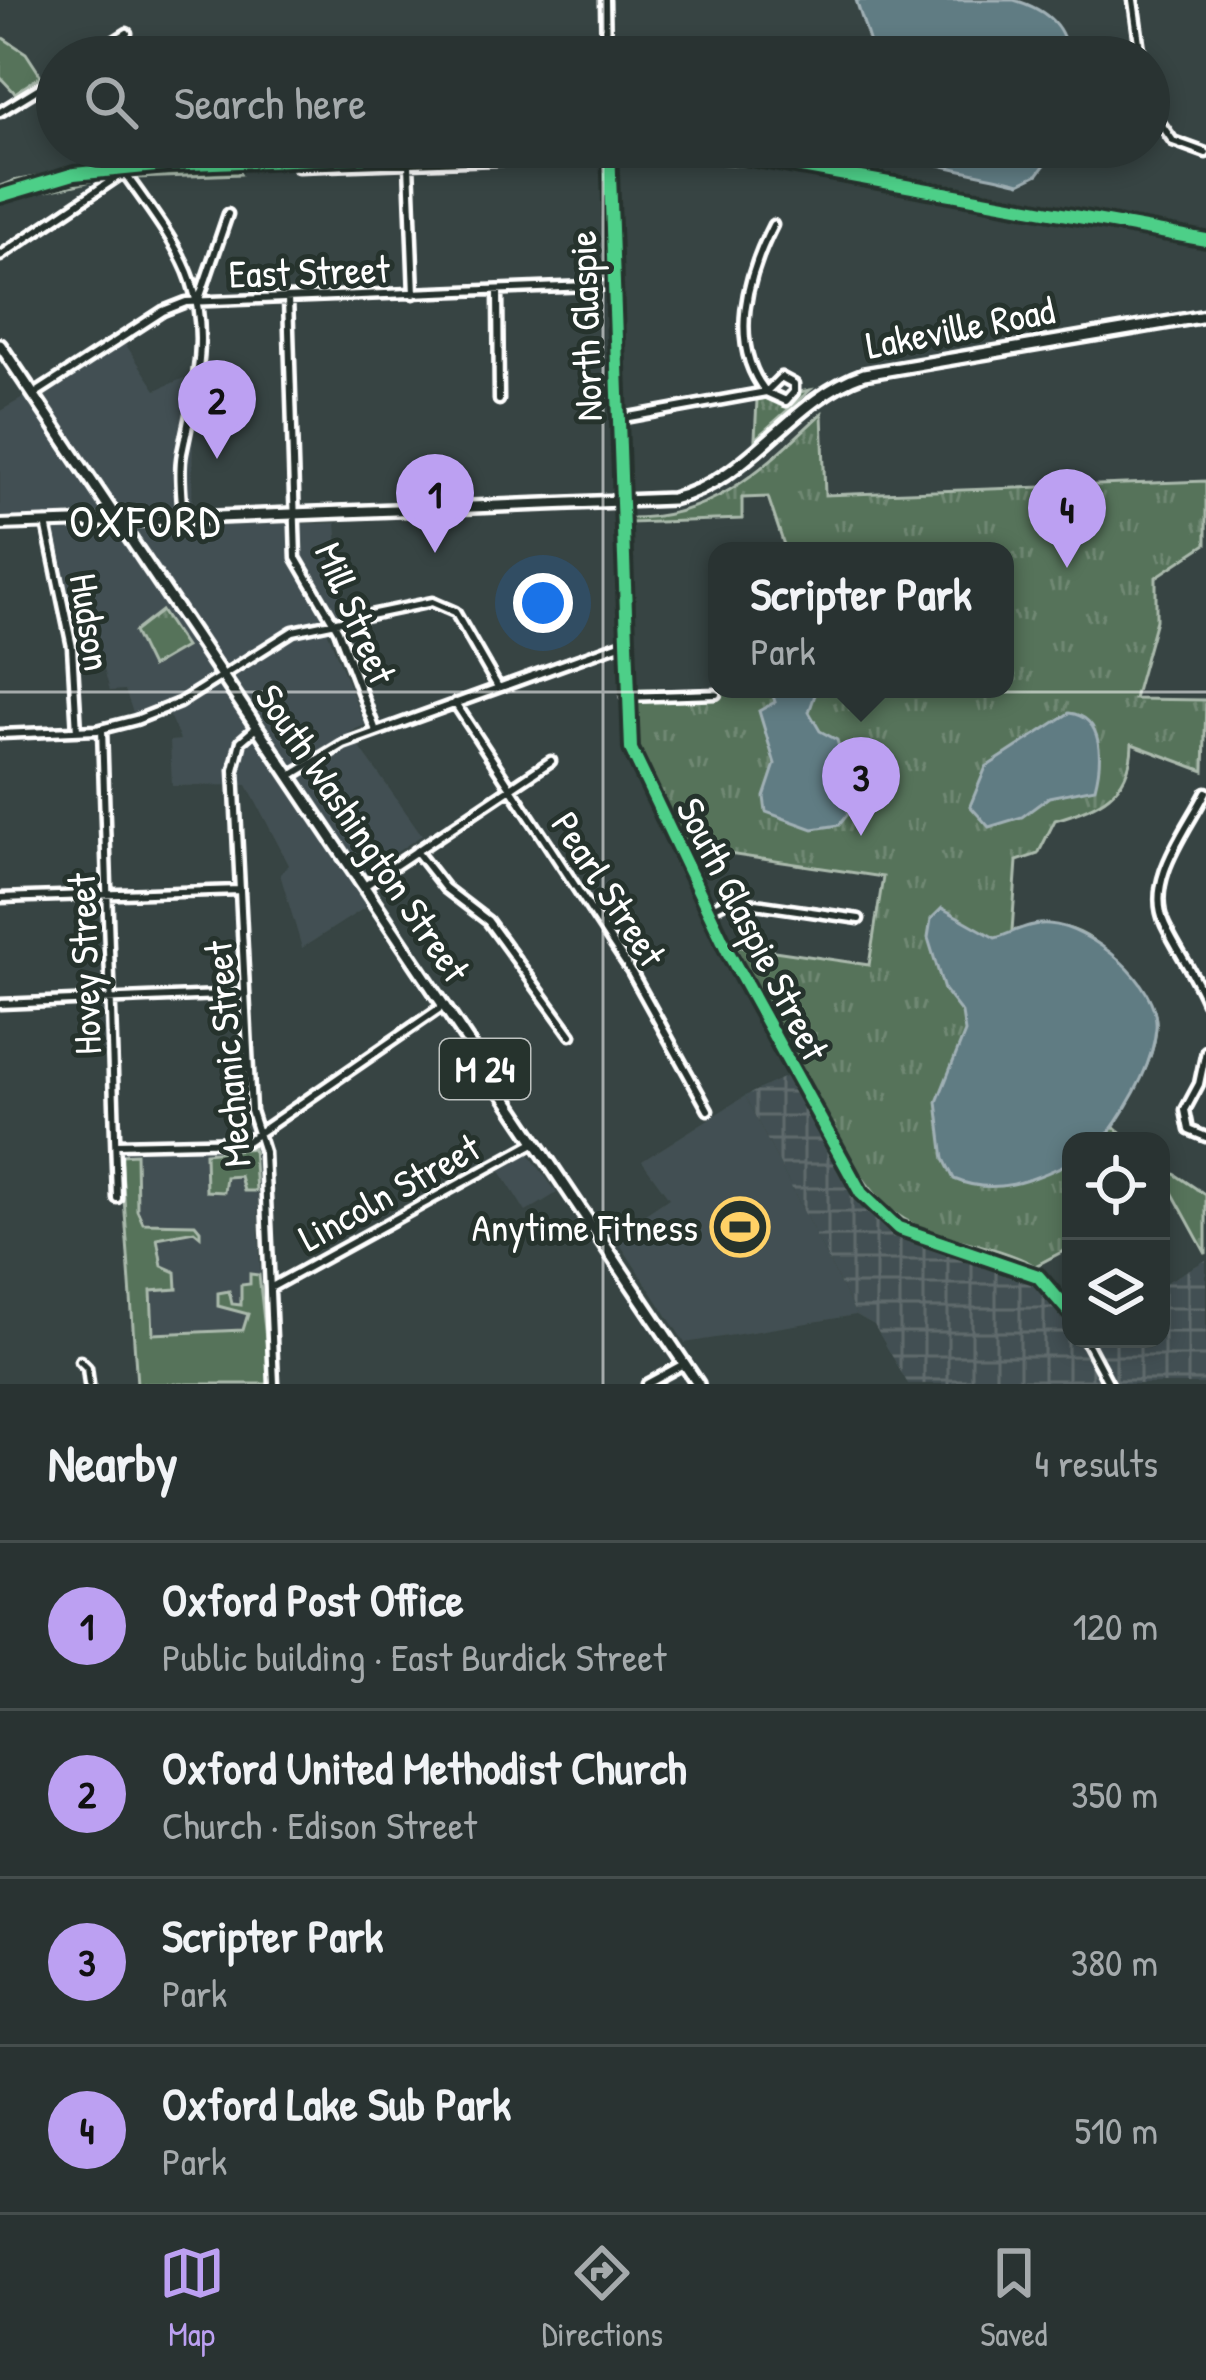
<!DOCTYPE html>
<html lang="en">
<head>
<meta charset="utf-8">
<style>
	:root { --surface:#293332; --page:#353f3e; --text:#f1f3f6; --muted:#a5aaac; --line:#454e4d; --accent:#bca0f2 }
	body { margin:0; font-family:"Patrick Hand",sans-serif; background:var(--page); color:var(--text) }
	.controls { position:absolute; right:36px; bottom:36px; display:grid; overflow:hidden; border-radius:24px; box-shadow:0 6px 18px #0003 }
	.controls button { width:108px; height:108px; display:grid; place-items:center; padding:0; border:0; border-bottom:3px solid var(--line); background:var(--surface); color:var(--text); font:60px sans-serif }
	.you { position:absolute; left:543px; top:603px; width:42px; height:42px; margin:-30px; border:9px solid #fff; border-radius:50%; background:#1a73e8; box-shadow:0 0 0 18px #1a73e833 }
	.badge { display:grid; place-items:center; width:78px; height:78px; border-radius:50%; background:var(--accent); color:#111; font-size:39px; font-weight:700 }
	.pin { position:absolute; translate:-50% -99px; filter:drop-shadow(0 3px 6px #0008) }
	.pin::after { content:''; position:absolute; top:63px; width:42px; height:36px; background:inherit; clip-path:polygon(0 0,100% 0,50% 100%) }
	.popup { position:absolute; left:708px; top:542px; width:306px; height:156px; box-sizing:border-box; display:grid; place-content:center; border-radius:24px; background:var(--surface); filter:drop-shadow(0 3px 9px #0005); font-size:39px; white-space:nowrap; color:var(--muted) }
	.popup b { font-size:45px; color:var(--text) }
	.popup::after { content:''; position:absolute; left:50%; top:100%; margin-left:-24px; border:24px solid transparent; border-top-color:var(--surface) }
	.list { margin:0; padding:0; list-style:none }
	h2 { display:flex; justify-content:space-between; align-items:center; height:156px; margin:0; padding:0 48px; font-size:51px }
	h2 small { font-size:39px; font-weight:400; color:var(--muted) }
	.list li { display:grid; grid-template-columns:78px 1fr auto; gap:36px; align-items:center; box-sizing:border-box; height:168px; padding:0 48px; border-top:3px solid var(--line) }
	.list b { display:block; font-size:45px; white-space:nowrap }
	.list p { margin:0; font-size:39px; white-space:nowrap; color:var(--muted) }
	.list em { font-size:39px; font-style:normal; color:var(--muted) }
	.icon { flex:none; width:66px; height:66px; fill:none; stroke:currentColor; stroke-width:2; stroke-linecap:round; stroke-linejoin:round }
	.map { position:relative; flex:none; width:1206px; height:1384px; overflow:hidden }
	.search { position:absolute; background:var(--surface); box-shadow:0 6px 18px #0003; left:36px; right:36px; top:36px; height:132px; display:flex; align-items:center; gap:30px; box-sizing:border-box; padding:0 42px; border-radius:66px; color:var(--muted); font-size:45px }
	.sheet { height:828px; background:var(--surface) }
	nav { display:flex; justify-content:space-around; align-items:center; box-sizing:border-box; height:168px; border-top:3px solid var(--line); background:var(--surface); font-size:33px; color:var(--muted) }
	nav a { display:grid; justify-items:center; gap:6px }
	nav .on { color:var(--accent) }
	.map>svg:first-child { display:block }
	.built { fill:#435052 }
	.industrial { fill:url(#industrial-grid) }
	.green { fill:#56735a; stroke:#aab9ac; stroke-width:3 }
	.park { fill:url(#park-tufts); stroke:#aab9ac; stroke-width:3 }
	.water { fill:#617b83; stroke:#a0b0b5; stroke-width:3 }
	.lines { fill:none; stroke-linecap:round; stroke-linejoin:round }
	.minor-casing { stroke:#fff; stroke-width:15 }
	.tertiary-casing { stroke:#fff; stroke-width:16 }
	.secondary-casing { stroke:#fff; stroke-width:18 }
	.primary-casing { stroke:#fff; stroke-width:18 }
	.minor { stroke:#26332d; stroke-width:6 }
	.tertiary { stroke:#26332d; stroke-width:8 }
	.secondary { stroke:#26332d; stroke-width:9 }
	.primary { stroke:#26332d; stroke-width:9 }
	.cycleway-casing { stroke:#26332d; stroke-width:20 }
	.cycleway { stroke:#4dcf88; stroke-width:12 }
	.grid { fill:none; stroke:#fff; stroke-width:3; stroke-opacity:0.55 }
	.labels { text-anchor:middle; stroke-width:10; stroke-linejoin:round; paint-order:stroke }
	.shield { fill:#26332d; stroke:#bec2c0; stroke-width:3 }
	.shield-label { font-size:36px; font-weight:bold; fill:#fff }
	.street-label { font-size:39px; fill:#fff; stroke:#26332d }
	.poi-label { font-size:39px; fill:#fff; stroke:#26332d; text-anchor:end }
	.quarter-label { font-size:45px; letter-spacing:3px; fill:#fff; stroke:#26332d }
</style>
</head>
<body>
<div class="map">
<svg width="1206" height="1384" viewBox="0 0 1206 1384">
	<defs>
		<pattern id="industrial-grid" width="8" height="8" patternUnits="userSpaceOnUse" patternTransform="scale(3)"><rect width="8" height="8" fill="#435052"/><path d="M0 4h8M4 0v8" fill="none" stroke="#5f6a6c"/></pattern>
		<pattern id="park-tufts" width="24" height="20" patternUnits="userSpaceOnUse" patternTransform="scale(3)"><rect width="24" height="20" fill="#56735a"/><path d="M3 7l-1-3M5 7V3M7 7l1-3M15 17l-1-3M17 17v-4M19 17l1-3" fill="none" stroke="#6f8873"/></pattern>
	</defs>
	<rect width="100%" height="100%" fill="#374443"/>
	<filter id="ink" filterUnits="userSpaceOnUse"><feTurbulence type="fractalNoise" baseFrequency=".00833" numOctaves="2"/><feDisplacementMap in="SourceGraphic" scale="24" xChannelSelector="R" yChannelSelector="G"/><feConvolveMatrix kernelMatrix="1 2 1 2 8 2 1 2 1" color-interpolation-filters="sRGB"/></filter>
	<g filter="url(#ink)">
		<path class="built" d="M124,342L156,390L184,378L193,410L192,524L336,523L343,614L321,616L365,725L349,732L422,835L364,874L380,898L302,948L280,874L289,865L247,785L172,786L170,741L180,740L165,706L133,713L125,690L110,691L98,646L78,651L52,528L0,530V411Z
			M745,1096L856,1315L685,1343L614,1235L669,1198L642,1161Z
			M256,1143L264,1384H137L122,1144Z
			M529,1154L557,1193L526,1212L500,1171Z"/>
		<path class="industrial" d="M791,1074L861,1208L897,1235L1022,1277L1059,1306L1071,1339H1161V1285L1206,1260V1384H908L874,1325L856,1315L745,1096Z"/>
		<path class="green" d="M0,36L26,53L41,76L15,93L0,77Z
			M253,1148L256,1191H244L240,1176L226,1177L224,1192L206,1191L205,1153Z
			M136,1154L137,1210L143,1223L195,1224L200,1230V1236L194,1231L157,1238L162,1266L176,1272L177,1289L151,1291L153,1334L243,1330L248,1314L218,1306V1293L229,1291L232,1304L241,1305V1285L250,1284V1274L259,1275L271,1384H137L121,1155Z"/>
		<path class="park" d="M242,147H270L296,156L598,147V153L253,166Z
			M619,147H729L781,155L1206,232V248L754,166L619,156Z
			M231,159L240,174L137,178L127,163Z
			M109,164L114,171C86,189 34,189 0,203V186L13,181Z
			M810,390L755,439L757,400Z
			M822,413L825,495L1206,481V544L1156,577V620L1134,699L1206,700L1204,771L1132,744C1131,794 1097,808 1055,820L1038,854L1017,861L1012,931C1071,915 1094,936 1131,977C1143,991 1156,1004 1156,1024C1156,1062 1130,1095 1113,1126L1131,1141H1071V1247L1035,1266C992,1241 937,1243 896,1214C847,1181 767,1005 734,945L869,965L883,877L681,847L642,773H636L634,690L1005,689V551H786L768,497L742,498V519L630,523V518C715,518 763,468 822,413Z
			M161,611L185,647L151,667L134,632Z
			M1161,1165L1206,1195V1254L1172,1192L1161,1198Z"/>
		<path class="water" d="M856,0H1014C1042,8 1066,23 1067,56L878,57L874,51L865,57L869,40Z
			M894,147H1058L1038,174L1020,183C996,176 901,161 894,147Z
			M771,689H817L809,712L820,731L837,740L845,767L848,814L839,825L813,829L766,812L764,797L775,764L759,711L775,702Z
			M1069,713C1105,717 1102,761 1095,788L1049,797L1022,817L989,827L970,806L986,767Z
			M942,908L995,938C1013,933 1029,922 1049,924C1091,927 1160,984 1156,1028C1153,1066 1127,1108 1105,1138L1071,1141V1162C1032,1180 996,1197 954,1179L944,1159L937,1102L965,1032L962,1013L944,990L928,938L931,919Z"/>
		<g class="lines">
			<defs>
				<path id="minor" d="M605,0L606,57
					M1133,0L1141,57
					M89,57L127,33
					M1149,107L1173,141L1206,153
					M0,112L57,77
					M107,147C131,185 178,240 191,281C211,340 193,398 182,453C178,473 182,498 183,518
					M609,147L631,749L728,952L861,1193L898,1228L1038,1276L1071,1314
					M409,164L414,294
					M298,167L609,156
					M0,256L123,173
					M498,290L499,400
					M288,298L296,558L338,630L376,731
					M198,302L228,214
					M33,395L163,311L186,302L613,285
					M618,419L766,392L786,401L794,392V384L781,377L766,392C727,343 748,274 773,225
					M46,523L72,647L77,731
					M626,697L716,694
					M455,703L631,971L708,1110
					M256,728L241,741L234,770L251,1111L264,1152L274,1384
					M102,729L117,1198
					M0,734L97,730L136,720L179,703L293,631L432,602L455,612L498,687
					M289,777L343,744L623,643
					M1206,792C1187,830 1144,881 1165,925C1178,952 1195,975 1206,1002
					M416,851L445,888L488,921L571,1035
					M363,887L551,761
					M0,898L240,890
					M707,911L728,900L859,919
					M0,1004L245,994
					M1206,1051L1199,1084L1185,1110L1189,1130L1206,1137
					M117,1144L247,1141L443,1006
					M270,1288L534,1143
					M1085,1339L1109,1384
					M80,1361L87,1368L89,1384
					M647,1384L684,1364"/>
				<path id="tertiary" d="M0,525L117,521"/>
				<path id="secondary" d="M117,521L672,499C751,480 789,400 864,374L1206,316"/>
				<path id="primary" d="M0,345L698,1384"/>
			</defs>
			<use href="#minor" class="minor-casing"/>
			<use href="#tertiary" class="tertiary-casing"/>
			<use href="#secondary" class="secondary-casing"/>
			<use href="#primary" class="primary-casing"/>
			<use href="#minor" class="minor"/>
			<use href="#tertiary" class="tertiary"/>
			<use href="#secondary" class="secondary"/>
			<use href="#primary" class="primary"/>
			<defs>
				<path id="cycleway" d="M609,147L631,749L728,952L861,1193L898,1228L1038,1276L1071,1314
					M618,147L723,153L1206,240
					M0,196L74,174L166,165L600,147"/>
			</defs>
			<use href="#cycleway" class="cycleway-casing"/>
			<use href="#cycleway" class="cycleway"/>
		</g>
	</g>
	<path class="grid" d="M603,0V57M603,147V1384M0,692H1206"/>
	<defs>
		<symbol id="stadium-ring" viewBox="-11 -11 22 22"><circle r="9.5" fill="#26332d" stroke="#ffd166" stroke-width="1.5"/><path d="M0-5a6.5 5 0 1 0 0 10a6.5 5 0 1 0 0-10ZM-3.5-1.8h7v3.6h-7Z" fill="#ffd166"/></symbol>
	</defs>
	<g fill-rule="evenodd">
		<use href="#stadium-ring" x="707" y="1194" width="66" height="66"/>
	</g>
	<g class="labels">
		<rect class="shield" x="440" y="1039" width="90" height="60" rx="9"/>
		<g class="shield-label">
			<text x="485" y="1082">M 24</text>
		</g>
		<g class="street-label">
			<text transform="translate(309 271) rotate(-2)" y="14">East Street</text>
			<text transform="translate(585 326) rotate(-92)" y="14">North Glaspie</text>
			<text transform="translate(960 327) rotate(-11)" y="14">Lakeville Road</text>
			<text transform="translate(356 613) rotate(67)" y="14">Mill Street</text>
			<text transform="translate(91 622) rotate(81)" y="14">Hudson</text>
			<text transform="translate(363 833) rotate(56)" y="14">South Washington Street</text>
			<text transform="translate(609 889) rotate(57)" y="14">Pearl Street</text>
			<text transform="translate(753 929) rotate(63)" y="14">South Glaspie Street</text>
			<text transform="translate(84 964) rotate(-92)" y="14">Hovey Street</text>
			<text transform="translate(227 1054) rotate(-95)" y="14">Mechanic Street</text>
			<text transform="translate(389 1192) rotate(-29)" y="14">Lincoln Street</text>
		</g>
		<g class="poi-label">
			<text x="698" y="1241">Anytime Fitness</text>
		</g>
		<g class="quarter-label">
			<text x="146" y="537">OXFORD</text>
		</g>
	</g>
</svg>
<div class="controls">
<button><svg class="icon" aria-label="locate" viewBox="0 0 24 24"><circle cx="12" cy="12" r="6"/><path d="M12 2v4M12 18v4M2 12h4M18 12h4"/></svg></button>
<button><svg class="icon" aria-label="layers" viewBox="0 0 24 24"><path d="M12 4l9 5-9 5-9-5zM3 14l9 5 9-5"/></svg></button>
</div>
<div class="you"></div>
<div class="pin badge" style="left:435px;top:553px">1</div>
<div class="pin badge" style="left:217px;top:459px">2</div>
<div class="pin badge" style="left:861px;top:836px">3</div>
<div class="popup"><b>Scripter Park</b>Park</div>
<div class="pin badge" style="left:1067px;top:568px">4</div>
<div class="search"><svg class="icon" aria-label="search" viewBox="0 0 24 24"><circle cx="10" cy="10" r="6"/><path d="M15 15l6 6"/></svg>Search here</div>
</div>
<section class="sheet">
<h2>Nearby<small>4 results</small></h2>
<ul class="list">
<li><span class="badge">1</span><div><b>Oxford Post Office</b><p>Public building · East Burdick Street</p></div><em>120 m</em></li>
<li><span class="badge">2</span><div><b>Oxford United Methodist Church</b><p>Church · Edison Street</p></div><em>350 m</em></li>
<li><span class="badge">3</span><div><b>Scripter Park</b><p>Park</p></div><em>380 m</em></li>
<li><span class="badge">4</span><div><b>Oxford Lake Sub Park</b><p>Park</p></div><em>510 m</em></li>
</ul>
</section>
<nav>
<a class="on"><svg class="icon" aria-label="map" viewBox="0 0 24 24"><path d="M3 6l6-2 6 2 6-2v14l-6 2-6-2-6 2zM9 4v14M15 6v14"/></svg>Map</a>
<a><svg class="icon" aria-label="directions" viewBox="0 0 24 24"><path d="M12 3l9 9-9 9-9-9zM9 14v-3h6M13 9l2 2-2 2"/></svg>Directions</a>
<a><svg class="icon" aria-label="saved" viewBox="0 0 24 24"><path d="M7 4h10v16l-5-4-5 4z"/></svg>Saved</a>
</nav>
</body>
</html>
